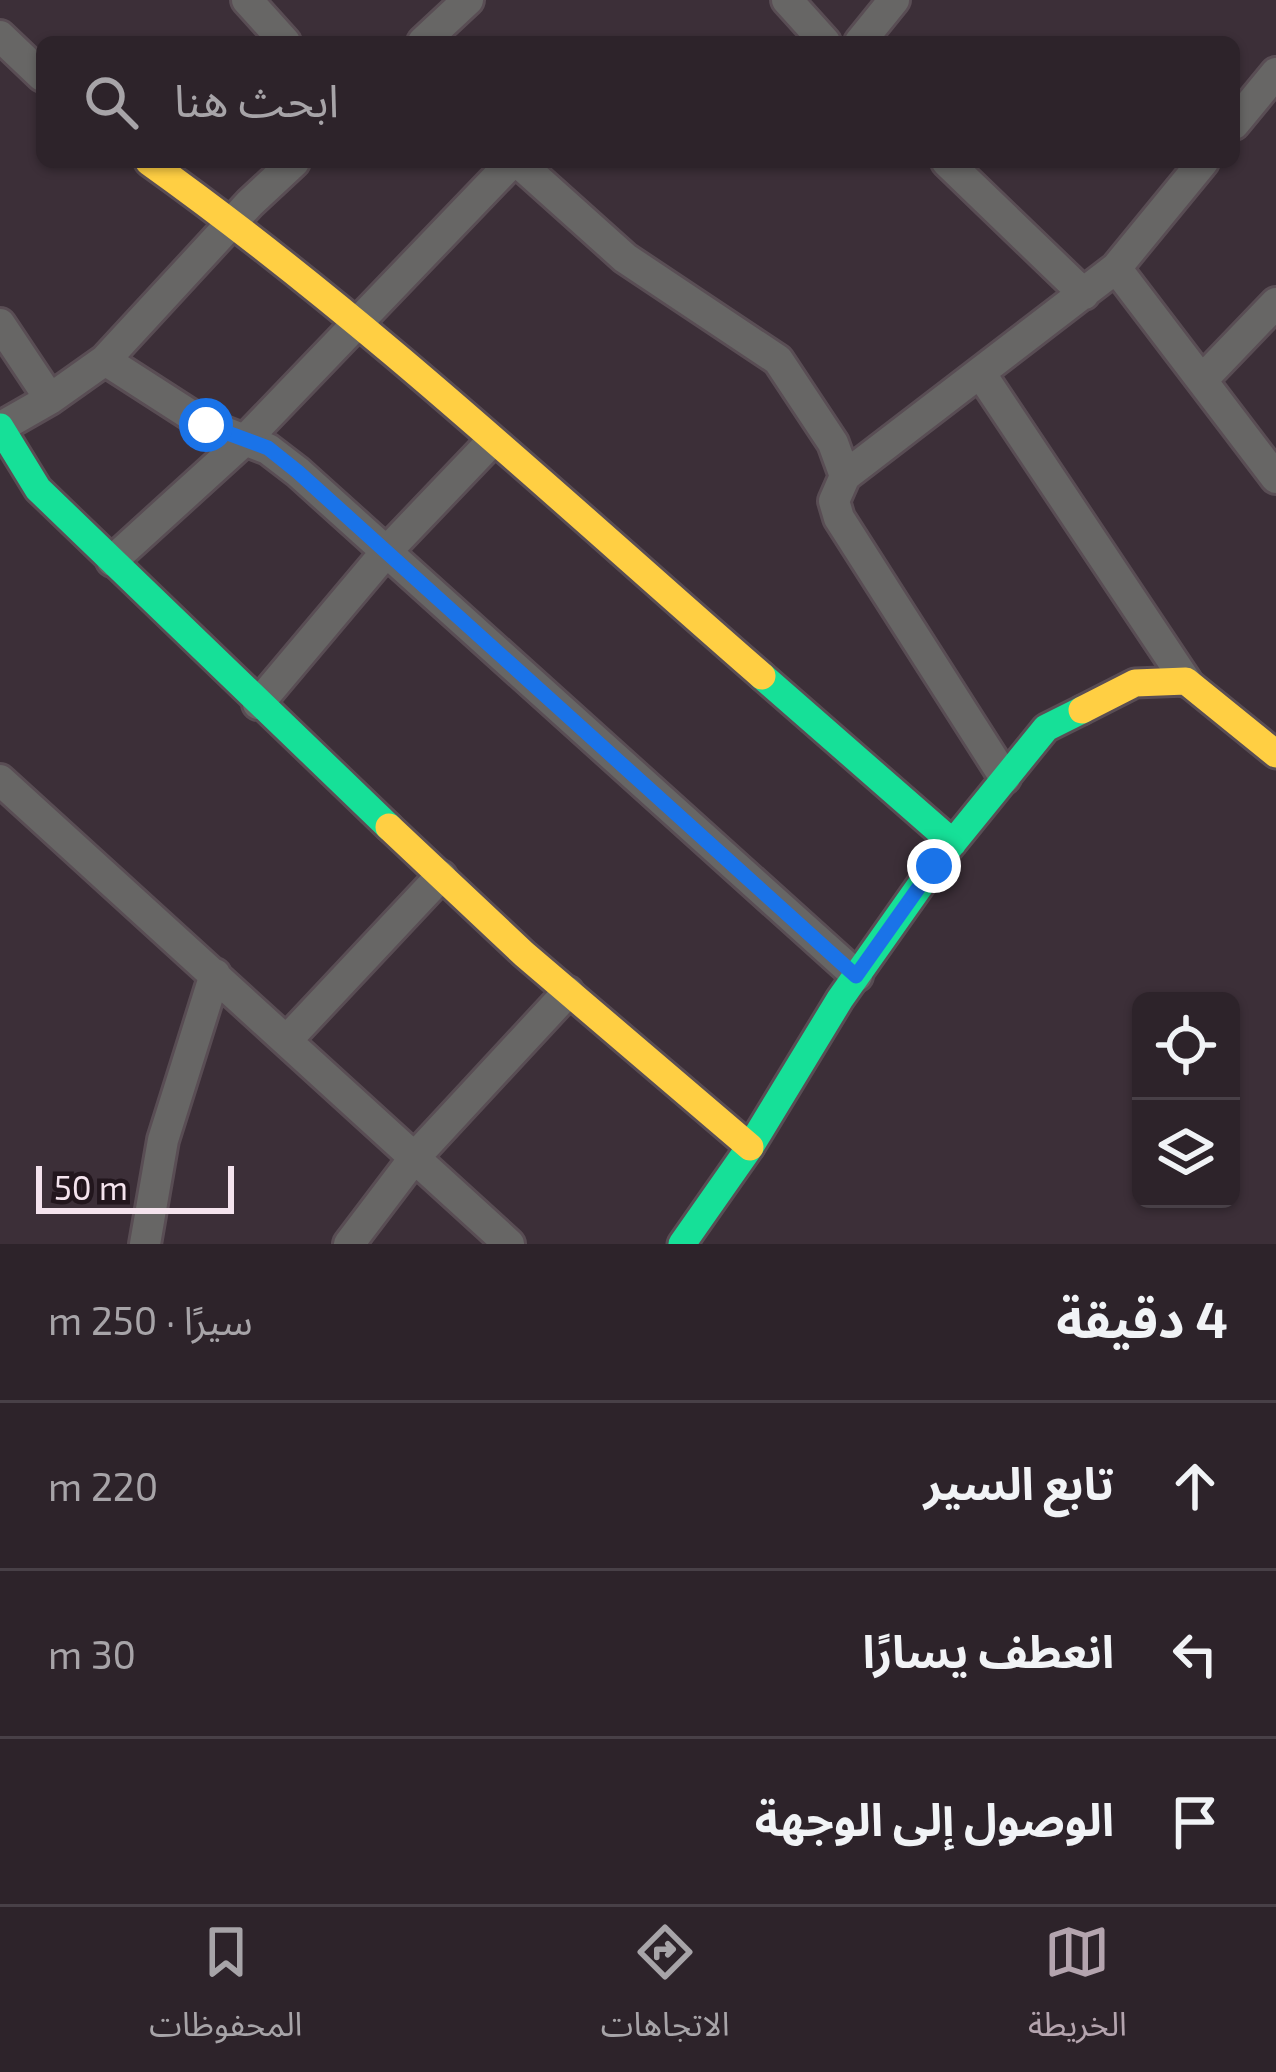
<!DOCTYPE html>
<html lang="ar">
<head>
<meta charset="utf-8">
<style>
	:root { --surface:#2d232a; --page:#352b32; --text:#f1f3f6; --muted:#a7a4a8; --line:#484047; --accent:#b4a4ae }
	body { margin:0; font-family:"Exo 2","Noto Sans Arabic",sans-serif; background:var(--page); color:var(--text); direction:rtl }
	.controls { position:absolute; right:36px; bottom:36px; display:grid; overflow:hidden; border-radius:18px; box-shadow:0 3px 9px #0004 }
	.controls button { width:108px; height:108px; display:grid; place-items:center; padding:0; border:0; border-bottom:3px solid var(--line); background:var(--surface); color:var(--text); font:60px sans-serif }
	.scale { position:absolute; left:36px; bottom:30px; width:198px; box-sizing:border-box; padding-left:12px; border:6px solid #f4e3ed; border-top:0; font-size:33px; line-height:42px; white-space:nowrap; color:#f4e3ed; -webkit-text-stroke:9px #22161d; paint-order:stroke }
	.stop { position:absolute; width:36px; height:36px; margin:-27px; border:9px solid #1a73e8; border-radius:50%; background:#fff }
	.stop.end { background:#1a73e8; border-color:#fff; box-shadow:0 3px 12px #0008 }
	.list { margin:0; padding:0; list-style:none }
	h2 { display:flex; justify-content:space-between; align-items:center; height:156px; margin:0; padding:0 48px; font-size:51px }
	h2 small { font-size:39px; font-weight:400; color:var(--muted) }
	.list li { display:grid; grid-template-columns:78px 1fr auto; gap:36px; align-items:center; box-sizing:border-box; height:168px; padding:0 48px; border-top:3px solid var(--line) }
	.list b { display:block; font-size:45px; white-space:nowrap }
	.list em { font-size:39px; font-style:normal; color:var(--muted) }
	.icon { flex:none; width:66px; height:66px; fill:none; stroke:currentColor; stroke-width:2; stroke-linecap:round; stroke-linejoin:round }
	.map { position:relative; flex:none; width:1276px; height:1244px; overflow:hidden; direction:ltr }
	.search { position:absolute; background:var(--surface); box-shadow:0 3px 9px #0004; left:36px; right:36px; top:36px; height:132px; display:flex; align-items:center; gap:30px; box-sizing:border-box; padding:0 42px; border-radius:18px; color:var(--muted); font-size:45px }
	.sheet { height:660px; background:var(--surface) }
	nav { display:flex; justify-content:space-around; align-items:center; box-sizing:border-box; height:168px; border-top:3px solid var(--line); background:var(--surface); font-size:33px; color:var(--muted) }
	nav a { display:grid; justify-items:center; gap:6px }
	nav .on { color:var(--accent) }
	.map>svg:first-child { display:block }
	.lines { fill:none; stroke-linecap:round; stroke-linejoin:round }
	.street-casing { stroke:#594d54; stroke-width:36 }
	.fast-casing { stroke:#594d54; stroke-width:33 }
	.slow-casing { stroke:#594d54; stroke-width:33 }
	.street { stroke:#676665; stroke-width:30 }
	.fast { stroke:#16e098; stroke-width:27 }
	.slow { stroke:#ffcf43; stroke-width:27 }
	.route { stroke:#1a73e8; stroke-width:15 }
</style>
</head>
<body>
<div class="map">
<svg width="1276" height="1244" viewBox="0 0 1276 1244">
	<rect width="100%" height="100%" fill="#3c2f38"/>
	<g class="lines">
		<defs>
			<path id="street" d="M247,0L285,42
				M787,0L825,42
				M0,36L42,76
				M423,42L468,0
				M860,42L894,0
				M1234,124L1276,73
				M518,162L625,258L778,360L833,443L845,476L834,501L839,518L1005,778
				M947,162L1084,294
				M1116,268L1276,478
				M0,324L50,399
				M105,360L206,425L268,449L298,472L857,976
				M981,374L1186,681
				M1202,380L1276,303
				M1,427L50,399L105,360L250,203L294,162
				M845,476L1116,268L1203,162
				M112,561L245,440L512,162
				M258,704L386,552L492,441
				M0,780L509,1244
				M287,1040L441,876
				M145,1244L163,1140L215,974
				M349,1244L415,1157L568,992"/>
			<path id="fast" d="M0,427L38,489L389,827
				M762,676L953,843
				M682,1244L750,1147L840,999L934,866L1046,728L1082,710"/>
			<path id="slow" d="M149,162C366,317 561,501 762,676
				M1082,710L1135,683L1186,681L1276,754
				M389,827L524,954L750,1147"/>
		</defs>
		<use href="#street" class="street-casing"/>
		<use href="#fast" class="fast-casing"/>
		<use href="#slow" class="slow-casing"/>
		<use href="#street" class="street"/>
		<use href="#fast" class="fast"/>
		<use href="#slow" class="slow"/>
	</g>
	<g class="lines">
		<path class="route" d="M206,425L268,448L298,472L856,976L934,866"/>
	</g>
</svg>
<div class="controls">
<button><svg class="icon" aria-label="locate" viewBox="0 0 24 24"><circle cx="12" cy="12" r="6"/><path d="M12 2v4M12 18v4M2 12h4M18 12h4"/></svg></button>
<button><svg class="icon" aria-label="layers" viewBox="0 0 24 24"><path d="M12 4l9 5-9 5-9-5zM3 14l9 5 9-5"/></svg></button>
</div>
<div class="scale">50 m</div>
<div class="stop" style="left:206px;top:425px"></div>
<div class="stop end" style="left:934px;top:866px"></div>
<div class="search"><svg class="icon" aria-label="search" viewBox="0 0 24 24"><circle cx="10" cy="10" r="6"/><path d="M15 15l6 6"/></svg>ابحث هنا</div>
</div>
<section class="sheet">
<h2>4 دقيقة<small>سيرًا · 250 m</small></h2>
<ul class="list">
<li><svg class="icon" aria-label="ahead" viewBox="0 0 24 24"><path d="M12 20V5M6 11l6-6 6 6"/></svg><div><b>تابع السير</b></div><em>220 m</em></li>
<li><svg class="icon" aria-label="left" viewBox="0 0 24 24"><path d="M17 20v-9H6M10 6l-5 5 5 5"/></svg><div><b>انعطف يسارًا</b></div><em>30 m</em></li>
<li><svg class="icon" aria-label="arrive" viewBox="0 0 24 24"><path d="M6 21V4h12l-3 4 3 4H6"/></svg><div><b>الوصول إلى الوجهة</b></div></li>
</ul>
</section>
<nav>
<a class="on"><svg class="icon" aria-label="map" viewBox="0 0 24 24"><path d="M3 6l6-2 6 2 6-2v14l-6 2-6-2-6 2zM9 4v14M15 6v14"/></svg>الخريطة</a>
<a><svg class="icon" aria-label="directions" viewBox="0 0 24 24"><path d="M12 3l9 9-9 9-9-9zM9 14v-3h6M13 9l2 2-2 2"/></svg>الاتجاهات</a>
<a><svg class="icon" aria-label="saved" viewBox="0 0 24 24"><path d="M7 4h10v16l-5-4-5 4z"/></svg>المحفوظات</a>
</nav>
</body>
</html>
